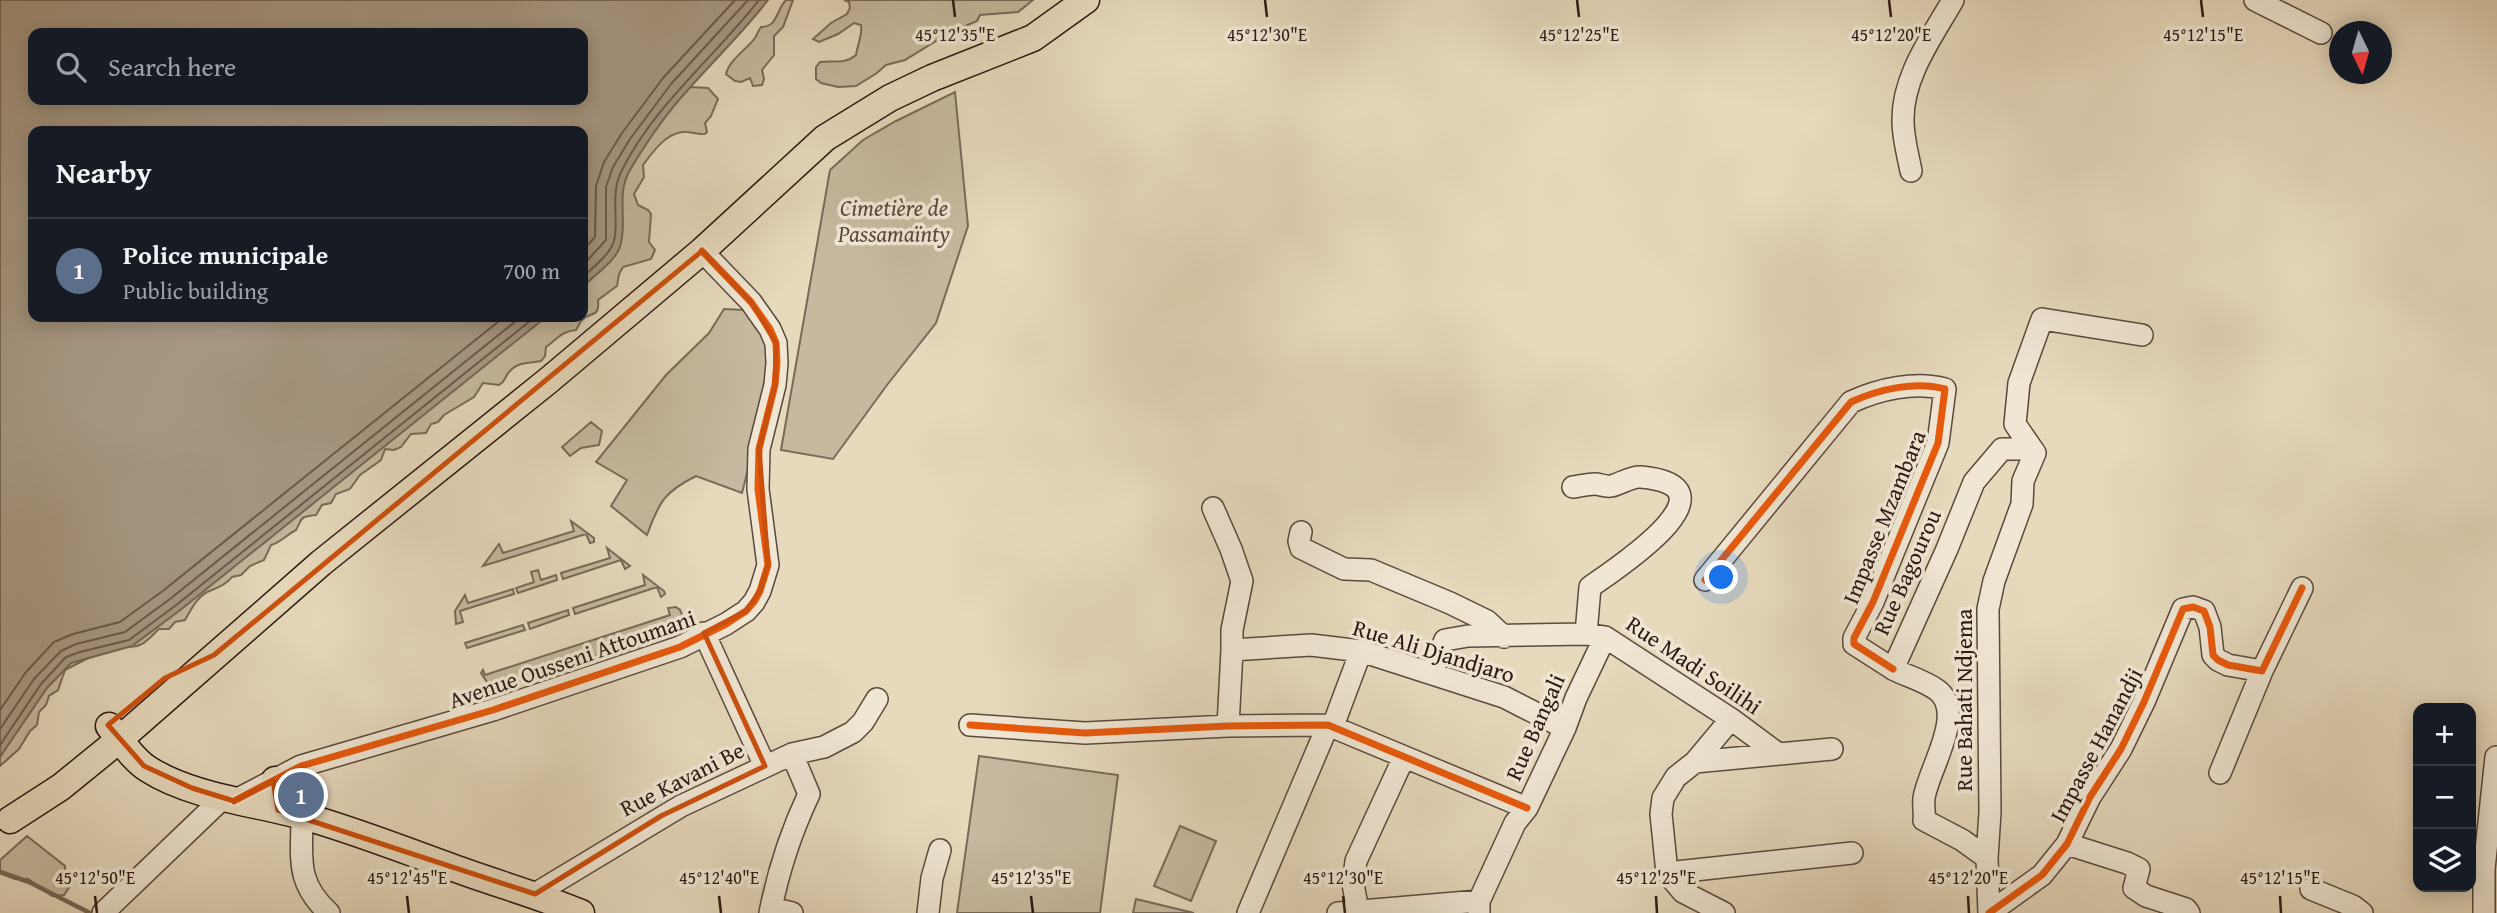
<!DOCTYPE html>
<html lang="en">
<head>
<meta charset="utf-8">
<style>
	:root { --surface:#171b24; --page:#20242c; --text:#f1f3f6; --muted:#9ea1a6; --line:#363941; --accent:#c59692 }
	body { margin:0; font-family:"Gentium Book Plus",serif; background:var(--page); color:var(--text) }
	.controls { position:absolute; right:21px; bottom:21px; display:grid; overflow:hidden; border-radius:14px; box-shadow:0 4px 18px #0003 }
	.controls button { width:63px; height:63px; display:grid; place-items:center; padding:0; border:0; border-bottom:2px solid var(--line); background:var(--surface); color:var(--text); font:35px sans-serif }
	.compass { position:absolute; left:2329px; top:21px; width:63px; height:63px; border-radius:50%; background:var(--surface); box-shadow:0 4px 18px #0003; rotate:175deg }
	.you { position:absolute; left:1722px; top:578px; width:24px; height:24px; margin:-18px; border:5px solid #fff; border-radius:50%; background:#1a73e8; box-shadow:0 0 0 10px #1a73e833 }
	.badge { display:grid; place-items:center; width:46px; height:46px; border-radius:50%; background:var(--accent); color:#fff; font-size:23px; font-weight:700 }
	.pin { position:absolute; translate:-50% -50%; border:4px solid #fff; box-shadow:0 2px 7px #0006 }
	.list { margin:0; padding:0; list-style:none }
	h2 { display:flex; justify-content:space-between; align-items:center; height:91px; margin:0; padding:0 28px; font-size:30px }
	h2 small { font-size:23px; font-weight:400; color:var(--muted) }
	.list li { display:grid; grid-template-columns:46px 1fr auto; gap:21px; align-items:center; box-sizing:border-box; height:105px; padding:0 28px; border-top:2px solid var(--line) }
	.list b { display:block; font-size:26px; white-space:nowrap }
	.list p { margin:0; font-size:23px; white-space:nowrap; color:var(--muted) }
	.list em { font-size:23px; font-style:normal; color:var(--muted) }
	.icon { flex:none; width:38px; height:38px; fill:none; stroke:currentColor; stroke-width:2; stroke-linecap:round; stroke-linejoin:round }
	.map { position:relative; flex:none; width:2497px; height:913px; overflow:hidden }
	.search { position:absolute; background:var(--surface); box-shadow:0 4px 18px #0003; left:28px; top:28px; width:560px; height:77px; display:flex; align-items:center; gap:18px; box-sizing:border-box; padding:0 24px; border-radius:14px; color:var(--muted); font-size:26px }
	.panel { position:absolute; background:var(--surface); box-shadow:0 4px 18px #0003; left:28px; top:126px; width:560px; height:196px; border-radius:14px }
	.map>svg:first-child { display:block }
	.green { fill:#c6b99f; stroke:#796a59; stroke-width:2 }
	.water { fill:#a79883; stroke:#766656; stroke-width:2; fill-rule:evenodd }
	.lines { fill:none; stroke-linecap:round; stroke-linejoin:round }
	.shore { stroke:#6a594b; stroke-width:2 }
	.stream { stroke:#766656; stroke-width:4.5 }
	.minor-casing { stroke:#5a4a3d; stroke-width:24 }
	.major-casing { stroke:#2c1a13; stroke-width:29 }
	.minor { stroke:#efe6d3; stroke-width:21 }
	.major { stroke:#e6d9bc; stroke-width:26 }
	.cycleway-casing { stroke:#efe6d3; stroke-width:11 }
	.cycleway { stroke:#e8590c; stroke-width:7 }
	.marked { fill:none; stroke:#cc500d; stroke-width:5; stroke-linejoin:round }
	.ticks { fill:none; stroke:#2c1a13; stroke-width:2.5 }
	.labels { text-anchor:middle; stroke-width:7; stroke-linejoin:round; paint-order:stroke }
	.park-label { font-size:23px; font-style:italic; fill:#5a4a3d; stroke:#efe6d3 }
	.street-label { font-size:23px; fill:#2c1a13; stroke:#efe6d3 }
	.ticks-label { font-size:18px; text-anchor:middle; fill:#2c1a13; stroke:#efe6d3; stroke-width:7; stroke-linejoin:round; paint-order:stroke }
</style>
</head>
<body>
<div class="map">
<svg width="2497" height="913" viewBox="0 0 2497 913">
	<rect width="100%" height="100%" fill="#e6d9bc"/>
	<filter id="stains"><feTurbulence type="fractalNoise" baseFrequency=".00286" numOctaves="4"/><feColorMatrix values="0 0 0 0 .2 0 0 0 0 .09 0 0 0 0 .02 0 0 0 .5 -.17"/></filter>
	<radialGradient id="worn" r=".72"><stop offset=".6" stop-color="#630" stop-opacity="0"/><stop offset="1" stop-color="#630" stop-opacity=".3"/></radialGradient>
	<path class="green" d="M786,0H793L783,27L774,36V55L762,70L764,79L762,85L753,86L750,78L741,82L735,81L726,74C729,60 747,49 755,38C757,35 758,31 761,27C778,27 776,10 786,0Z
		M844,0H1033L1018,12L980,15L977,21L949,33L905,60L886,65L877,73L856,86L838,87L821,83L816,79V67L820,62C833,60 844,65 856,55C857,46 863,34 861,25L854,23L838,34L819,42L813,39L831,23L847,14L850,8L849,2Z
		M690,87L708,88L718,99L711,116L705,123L707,132L705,134C697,135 690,131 682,132C664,135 653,152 643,165L644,177L634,194L638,205L648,210L651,214L649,242L655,250L651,259L623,267L619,274L617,286L598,300C600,319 590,311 582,320C579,323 578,327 576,330C562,331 557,339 546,347L545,356L541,361C529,364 518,361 509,372C504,378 506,381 499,385L483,383L474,397L444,415L438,422L431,424L426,433L411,434L401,447L394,450L385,449L381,460L360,475L350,489L336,494L331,503L322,505L316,515C298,517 303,518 296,530C286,535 282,542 271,545L264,560L250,566L241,575L232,577C226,585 216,588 207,592C196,598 191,610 185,620L175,622L169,629H159C149,638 141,650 127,646L365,317H583V100Z
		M955,92L968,226L936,323L887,385L833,459L781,450L830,170L863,140L896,121Z
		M724,309L744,310C750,317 758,324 762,331C777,359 750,461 742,493L696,476C664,492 659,502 647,535L611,506L627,480L596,462L666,375L709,333Z
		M591,422L602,431L599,445L581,448L570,456L562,447Z
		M571,521L594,538V542L590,543L586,534L483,566L499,544L503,553L574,531Z
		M607,548L630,566L625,569L621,560L563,579L561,573L610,558Z
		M538,570L541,580L556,575L557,580L518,593L516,588L534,582L531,572Z
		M643,575L664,591L665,594L661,597L657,587L575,614L573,608L645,585Z
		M513,589L514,594L460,611L463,622L456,624L455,611L465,595L468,603Z
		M676,607L680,610L688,629L685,633L609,662L605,653L511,684L513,693L502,697L491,688L481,673L483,670L485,675L670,615L668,608Z
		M568,610L569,615L530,629L528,623Z
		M523,625L525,630L467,648L465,643Z
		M0,642L94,655L65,670L58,690L49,696L46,705L39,712L37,725L30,731L19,749L0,766Z
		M979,756L1118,775L1100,913H957Z
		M1180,826L1216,841L1191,901L1154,886Z
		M27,836L65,866V875L70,886L64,895L52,896L28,879H15L0,873V860Z
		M1136,899L1194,913H1133Z"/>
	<path class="water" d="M0,0H768C743,33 713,61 686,92C665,115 646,143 630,170C616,194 627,218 621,243C618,260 594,275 583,287V131H33V317H546L179,611L132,646L71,663L47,688L0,757ZM33,33H583V100H33Z"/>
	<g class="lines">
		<path class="shore" d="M583,250L595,237L596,186L604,162L622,133L663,78L735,0
			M583,265L606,240V187L613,167L630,139L671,84L748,0
			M583,277C592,268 606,258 612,246C621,228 609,196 621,172C654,105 714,58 759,0
			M0,710L26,672L54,642L73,634L120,622L164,590L504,317
			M0,729L34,679L61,651L76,644L125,632L170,599L521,317
			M0,745L41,684L66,657L80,652L129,640L175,606L535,317"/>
		<path class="stream" d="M0,872L29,882L90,913"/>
		<defs>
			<path id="minor" d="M2255,0L2321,33
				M1911,171C1908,155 1903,138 1903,121C1902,77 1932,37 1953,0
				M2035,453L2015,424L2019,383L2042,319L2142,335
				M1573,487C1580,486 1588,484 1595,484C1600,484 1605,487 1611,486C1621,484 1631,476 1641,477C1743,486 1617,568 1590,587L1586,634
				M1213,508L1231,549L1242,581L1232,630V650
				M1301,532L1299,541L1301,548L1344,569L1371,570L1450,603L1487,621L1504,637
				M1705,580L1851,402C1879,389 1915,381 1945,389L1938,443L1873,602L1854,638V644L1893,669
				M704,633L765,766
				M1432,673L1445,640L1468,636L1586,634L1605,637L1731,719L1777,753
				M970,725L1085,733L1228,726L1328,725L1527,808
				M1228,726L1232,650L1311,645L1361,651L1504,697L1565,728
				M1695,762L1832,749
				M2220,773L2262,671
				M234,801L301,766L493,710L680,647L726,624L746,611L754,602L760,591L768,565L758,489L759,449L775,385L777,363L776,343L770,329L751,302L702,251
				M302,816C302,858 295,882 329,913
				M2067,844L2127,863L2139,869L2134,888L2146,896L2186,909L2189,913
				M1987,858L1962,840L1924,820C1925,813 1923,805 1924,798C1928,770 1967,712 1937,690C1925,681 1907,676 1893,669L1947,549L1974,482L2002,449H2021L2035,453
				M1667,873L1852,853
				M2311,889L2353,906L2362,913
				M535,894L681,806L792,754L824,747L853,732L863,722L877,699
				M771,908L792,913
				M1358,911L1353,884L1356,861L1404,757
				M103,913L224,797
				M770,913C778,872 791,832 809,794L792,754
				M928,913L932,878L940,850
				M1248,913L1328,725L1334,723L1361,651
				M1338,913L1479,901
				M1479,913V901L1515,823L1527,808L1565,728L1576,698L1605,637
				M1724,913L1683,892L1667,873L1661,814L1663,798L1676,777L1695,762L1731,719
				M1989,913L2042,875L2067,844L2090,797L2121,749L2144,702L2183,609L2193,607L2204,611L2210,627L2213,655L2218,660L2228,665L2262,671L2302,588
				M1989,913L1987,858L1990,812L1988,609L1994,581L2022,504L2023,481L2035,453
				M2484,913V869L2496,757"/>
			<path id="major" d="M109,726C121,740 132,759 148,769C193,798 259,803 310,818C358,832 404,850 451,867C494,883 538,895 581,913
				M275,780L274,790L278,810
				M10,820L61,787L120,739L321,563L549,380L702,251L825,138L890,98L932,78L1033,38L1086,0"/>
		</defs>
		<use href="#minor" class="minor-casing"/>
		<use href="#major" class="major-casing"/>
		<use href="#minor" class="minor"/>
		<use href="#major" class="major"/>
		<defs>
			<path id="cycleway" d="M1705,580L1851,402C1879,389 1915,381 1945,389L1938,443L1873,602L1854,638V644L1893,669
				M970,725L1085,733L1228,726L1328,725L1527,808
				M234,801L301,766L493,710L680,647L726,624L746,611L754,602L760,591L768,565L758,489L759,449L775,385L777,363L776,343L770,329L751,302L702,251
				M1989,913L2042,875L2067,844L2090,797L2121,749L2144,702L2183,609L2193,607L2204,611L2210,627L2213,655L2218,660L2228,665L2262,671L2302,588"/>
		</defs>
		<use href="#cycleway" class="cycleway-casing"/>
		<use href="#cycleway" class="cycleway"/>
	</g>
	<path class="marked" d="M702,251L751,302L776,343L775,385L759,449L768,565L760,591L746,611L704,633L765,766L661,816L535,894L278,810L273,781L234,801L192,788L144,766L108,725L165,678L214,655Z"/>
	<path class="ticks" d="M953,0L955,17M1265,0L1267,17M1577,0L1579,17M1889,0L1891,17M2201,0L2203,17M95,896L97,913M407,896L409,913M719,896L721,913M1031,896L1033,913M1343,896L1345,913M1656,896L1657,913M1968,896L1969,913M2280,896L2281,913"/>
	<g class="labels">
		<g class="park-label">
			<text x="894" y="216">Cimetière de<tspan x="894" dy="26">Passamaïnty</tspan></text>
		</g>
		<g class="street-label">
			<text transform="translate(1884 517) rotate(-68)" y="8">Impasse Mzambara</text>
			<text transform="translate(1907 572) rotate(-66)" y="8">Rue Bagourou</text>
			<text transform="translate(1434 651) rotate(17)" y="8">Rue Ali Djandjaro</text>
			<text transform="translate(572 659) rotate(-19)" y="8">Avenue Ousseni Attoumani</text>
			<text transform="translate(1694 665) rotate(34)" y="8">Rue Madi Soilihi</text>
			<text transform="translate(1964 700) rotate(-90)" y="8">Rue Bahati Ndjema</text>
			<text transform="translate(1535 727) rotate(-66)" y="8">Rue Bangali</text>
			<text transform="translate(2096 745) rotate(-62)" y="8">Impasse Hanandji</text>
			<text transform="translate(682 779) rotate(-27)" y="8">Rue Kavani Be</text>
		</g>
	</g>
	<g class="ticks-label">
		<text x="955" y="41">45°12'35"E</text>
		<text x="1267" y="41">45°12'30"E</text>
		<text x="1579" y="41">45°12'25"E</text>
		<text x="1891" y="41">45°12'20"E</text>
		<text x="2203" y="41">45°12'15"E</text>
		<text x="95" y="884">45°12'50"E</text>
		<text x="407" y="884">45°12'45"E</text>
		<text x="719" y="884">45°12'40"E</text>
		<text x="1031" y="884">45°12'35"E</text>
		<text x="1343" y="884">45°12'30"E</text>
		<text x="1656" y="884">45°12'25"E</text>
		<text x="1968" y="884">45°12'20"E</text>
		<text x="2280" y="884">45°12'15"E</text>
	</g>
	<rect width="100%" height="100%" filter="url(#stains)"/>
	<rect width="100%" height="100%" fill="url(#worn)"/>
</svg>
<div class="controls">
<button>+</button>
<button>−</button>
<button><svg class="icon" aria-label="layers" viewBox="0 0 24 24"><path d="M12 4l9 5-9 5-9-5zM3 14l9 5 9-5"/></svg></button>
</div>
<svg class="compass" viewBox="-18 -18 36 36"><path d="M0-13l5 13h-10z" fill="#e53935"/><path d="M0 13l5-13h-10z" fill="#9ea1a6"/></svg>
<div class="you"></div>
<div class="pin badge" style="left:301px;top:795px;background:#5c6f8a">1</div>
<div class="search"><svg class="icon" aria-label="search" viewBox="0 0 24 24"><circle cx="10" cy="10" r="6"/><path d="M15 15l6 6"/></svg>Search here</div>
<section class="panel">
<h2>Nearby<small></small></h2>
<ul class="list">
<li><span class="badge" style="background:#5c6f8a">1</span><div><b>Police municipale</b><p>Public building</p></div><em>700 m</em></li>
</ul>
</section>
</div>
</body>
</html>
